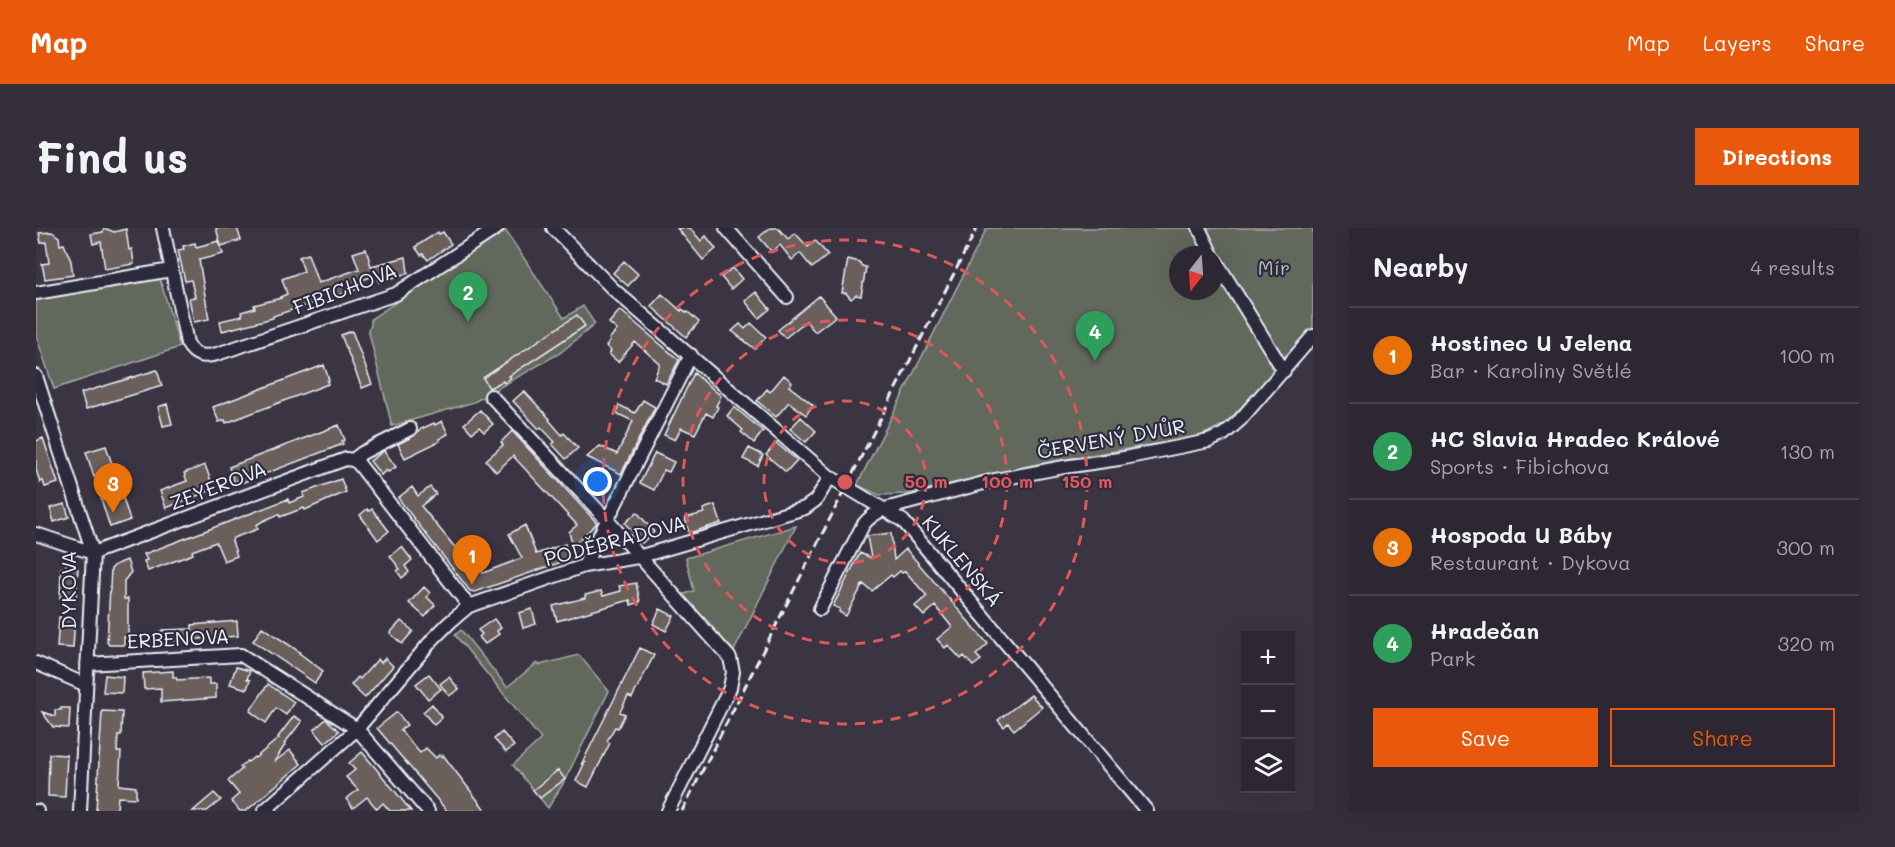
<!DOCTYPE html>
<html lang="en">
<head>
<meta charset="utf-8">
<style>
	:root { --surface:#2c2732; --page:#342f3a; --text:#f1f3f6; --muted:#a6a5ac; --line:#48444d; --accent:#ea580c }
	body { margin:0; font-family:Mali,sans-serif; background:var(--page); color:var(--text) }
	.controls { position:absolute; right:18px; bottom:18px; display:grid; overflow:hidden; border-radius:0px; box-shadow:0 6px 24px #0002 }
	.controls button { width:54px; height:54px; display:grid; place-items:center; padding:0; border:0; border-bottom:2px solid var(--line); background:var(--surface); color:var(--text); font:30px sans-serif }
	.compass { position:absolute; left:1133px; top:18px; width:54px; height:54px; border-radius:50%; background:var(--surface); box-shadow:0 6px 24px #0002; rotate:197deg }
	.you { position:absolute; left:562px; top:254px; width:21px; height:21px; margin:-15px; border:4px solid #fff; border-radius:50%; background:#1a73e8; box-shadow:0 0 0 9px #1a73e833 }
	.badge { display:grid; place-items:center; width:39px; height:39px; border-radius:50%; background:var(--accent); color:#fff; font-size:20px; font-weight:700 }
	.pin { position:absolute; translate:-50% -50px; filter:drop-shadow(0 2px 3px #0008) }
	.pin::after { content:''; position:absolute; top:32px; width:21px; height:18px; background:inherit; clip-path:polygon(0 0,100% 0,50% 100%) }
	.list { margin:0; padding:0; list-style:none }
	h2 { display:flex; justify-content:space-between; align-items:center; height:78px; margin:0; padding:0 24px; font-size:26px }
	h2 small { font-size:20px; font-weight:400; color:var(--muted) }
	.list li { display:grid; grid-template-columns:39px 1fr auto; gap:18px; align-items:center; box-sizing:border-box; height:96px; padding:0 24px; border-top:2px solid var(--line) }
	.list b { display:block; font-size:22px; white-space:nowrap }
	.list p { margin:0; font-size:20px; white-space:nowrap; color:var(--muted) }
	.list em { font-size:20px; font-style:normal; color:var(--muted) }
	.actions { display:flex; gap:12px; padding:18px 24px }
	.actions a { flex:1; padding:14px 0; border:2px solid var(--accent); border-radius:0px; text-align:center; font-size:21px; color:var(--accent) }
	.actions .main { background:var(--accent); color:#fff }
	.icon { flex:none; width:33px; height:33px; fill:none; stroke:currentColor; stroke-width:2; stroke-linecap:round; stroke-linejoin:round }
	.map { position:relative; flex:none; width:1277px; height:583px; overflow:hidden; border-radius:0px }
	header { display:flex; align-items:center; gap:36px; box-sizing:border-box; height:84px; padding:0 30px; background:var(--accent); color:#fff }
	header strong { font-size:28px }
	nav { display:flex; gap:33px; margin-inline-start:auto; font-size:21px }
	.intro { display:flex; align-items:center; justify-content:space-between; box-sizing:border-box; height:144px; padding:0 36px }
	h1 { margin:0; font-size:42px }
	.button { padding:15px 27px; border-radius:0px; background:var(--accent); color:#fff; font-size:21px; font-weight:700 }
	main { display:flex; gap:36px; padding:0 36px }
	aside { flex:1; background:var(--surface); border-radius:0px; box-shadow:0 6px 24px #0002 }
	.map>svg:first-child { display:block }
	.green { fill:#62685b; stroke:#a5acaa; stroke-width:1.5 }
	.building { fill:#6b5e5a; stroke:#e8f1f8; stroke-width:1.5 }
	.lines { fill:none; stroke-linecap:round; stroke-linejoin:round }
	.minor-casing { stroke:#e8f1f8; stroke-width:16 }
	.minor { stroke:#2f2a3d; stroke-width:12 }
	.rail { stroke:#e8f1f8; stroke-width:3; stroke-dasharray:9 4.5; stroke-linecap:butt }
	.ring { fill:none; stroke:#da5a5c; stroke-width:3; stroke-dasharray:10 8 }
	.labels { text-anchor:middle; stroke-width:4.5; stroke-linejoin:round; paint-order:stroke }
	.park-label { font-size:20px; fill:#b2bab9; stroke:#2f2a3d }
	.street-label { font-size:20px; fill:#e8f1f8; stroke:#2f2a3d }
	.centre { fill:#da5a5c; stroke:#2f2a3d; stroke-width:3 }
	.ring-label { font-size:18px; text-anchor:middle; font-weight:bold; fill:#da5a5c; stroke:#2f2a3d; stroke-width:4.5; stroke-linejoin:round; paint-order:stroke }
</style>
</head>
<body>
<header>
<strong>Map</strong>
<nav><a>Map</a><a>Layers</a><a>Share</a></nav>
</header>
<div class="intro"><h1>Find us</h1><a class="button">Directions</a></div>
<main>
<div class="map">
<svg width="1277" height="583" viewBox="0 0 1277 583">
	<rect width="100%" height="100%" fill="#3b3443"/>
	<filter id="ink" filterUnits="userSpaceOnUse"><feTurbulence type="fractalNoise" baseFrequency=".0167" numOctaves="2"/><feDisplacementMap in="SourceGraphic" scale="12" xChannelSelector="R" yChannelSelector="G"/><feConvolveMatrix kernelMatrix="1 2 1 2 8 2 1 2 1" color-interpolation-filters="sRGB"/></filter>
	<g filter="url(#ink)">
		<path class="green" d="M951,0H1159L1172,27H1142V63H1178V40L1236,135L1235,148L1189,196L1162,209L1001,236L871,266L843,267L821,257Z
			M1169,0H1277V101L1248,135L1176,17Z
			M469,2L528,90L547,78L559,96L524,125L438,174L356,198L332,101L335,98V91Z
			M124,51L144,119L18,161L0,107V71Z
			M760,298L698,423L645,367L658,363L650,330Z
			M425,402L471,459L501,435L504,437L543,427L573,463L527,556L512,580L477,537L505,511L419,407Z"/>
		<path class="building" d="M68,0L78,4L90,1L93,22L96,21L98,36L69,41L65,14L57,16L55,6L67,4Z
			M180,0H201L205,12L185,18Z
			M641,0H654L665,13L670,8L680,21L667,32Z
			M734,0H742L752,11L759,5L772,19L779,12L792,27L776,40L764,25L756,32L744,17L736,24L723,9Z
			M16,4L23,9L24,17L28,16L35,33L37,47L9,51L6,36L13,35L10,14L5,15L3,5Z
			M402,4L403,6L407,4L415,16L392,32L387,26L385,27L379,19Z
			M183,13L187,26L163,32L173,91L158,94L153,70L159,69L155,52L149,53L142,22L148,21L147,18L159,15L160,19Z
			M330,21L335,38L370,29L372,45L343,54L341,47L323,53L325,60L297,69L295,63L278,68L280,74L237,88V90L186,103L184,93L206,88L205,84L219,80L218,77L245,70L244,69L251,66L246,51L268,43L263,29L272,26L282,55L323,41L317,25Z
			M812,31L823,34L826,38L830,39L825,68L820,67L815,71L810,65H806Z
			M588,33L602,46L592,58L577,45Z
			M697,40L706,51L695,61L685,49Z
			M720,64L734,81L723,90L709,73Z
			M626,66L645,83L646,81L651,85L652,84L663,94L650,109L615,78Z
			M783,68L800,88L779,104L770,93L749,110L742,102Z
			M584,82L643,132L630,156L618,150L624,136L599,114L582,134L573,126L575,123L570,118L574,113L573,111L581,102L573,95Z
			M541,87L549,98L473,148L475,150L468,155L467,153L453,160L447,150Z
			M715,95L730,109L719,121L696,103L704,96L709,101Z
			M316,103L336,156L326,160L305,107Z
			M288,137L293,152L291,153L292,156L190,195L189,192L183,194L177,179Z
			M121,142L126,158L50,181L45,165Z
			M658,145L685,168L680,178L682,179L677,189L670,185L659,206L645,200L639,212L628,207Z
			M748,147L756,154L753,158L777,177L770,187L753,174L740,189L721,173L731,161L734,164Z
			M488,163L514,191L513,192L526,207L528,205L542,220L530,231L516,216L519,214L505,199L503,201L477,173Z
			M607,172L619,179L585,246L551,229L564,218L581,226L597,193L580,185L583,177L599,185Z
			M131,176L136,196L127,198L122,179Z
			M698,179L727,203L718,215L705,204L707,202L691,188Z
			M444,182L457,196L448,204L443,199L436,205L428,196Z
			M765,189L780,203L770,214L754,201Z
			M406,193L412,206L403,211L404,213L369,230L362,216L378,208L385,201L398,195L399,197Z
			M303,197L309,212L306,213L307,216L205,255L204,252L198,254L193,239Z
			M476,203L561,295L537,318L533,304L541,297L477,228L460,244L450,232L467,217L465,214Z
			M7,210L22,255L9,259L7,253L4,254L0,242V213Z
			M740,215L761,232L750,244L730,227Z
			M70,218L78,242L58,249L50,224Z
			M713,220L727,227L722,238L707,231Z
			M348,223L360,239L352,244L350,242L345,247L334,233Z
			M619,225L638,234L633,244L628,242L618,262L604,255Z
			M169,237L178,261L130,280L124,263L151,253L148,245Z
			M305,251L310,264L269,282L268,280L244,289L243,286L227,293L220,297L222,301L197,310L196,313L201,328L188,333L180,314L156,323L157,326L112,343L108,333L111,332L108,326L111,325L252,271L253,275L268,269L267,265Z
			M376,259L382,268L394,259L400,266L385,278L440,345L446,343L447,345L486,330L473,306L489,297L500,326L529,316L534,331L439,364L434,363L362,270Z
			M85,264L94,292L74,299L65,271Z
			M29,276L33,289L18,294L14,280Z
			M679,277L685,295L653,305L649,290L668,285L667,281Z
			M331,281L333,283L336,281L353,303L342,312L324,287Z
			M601,284L618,304L606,315L589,295Z
			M855,305L858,332L870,321L952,416L940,427L945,432L937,438L928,428L925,431L912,417L909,420L901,411L916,399L899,378L888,388L879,378L891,368L869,343L866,345L864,343L857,349L855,347L836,363L827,356L810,388L803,384L804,381L797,378L824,325L835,330L831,308Z
			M366,319L376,332L369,338L373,344L366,350L361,343L364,341L354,328Z
			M91,332L95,344L88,353V371H92V409H88V417H73L71,414L75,341L79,337Z
			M30,335H40V340L42,341L40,371L24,370L25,340H30Z
			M600,355L604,374L595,377L594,372L521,393L517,378L549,370V367L565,363L567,368L585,363L583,358Z
			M388,359L394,365L391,369L399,377L389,389L373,375Z
			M496,381L500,396L487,400L483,385Z
			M624,381L638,388L630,403L617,396Z
			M23,389L39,390L37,420L21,419Z
			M458,391L465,400L461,403L463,406L449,416L443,409L446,406L442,402Z
			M201,393L202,408L124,414V404H126V402L156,401V397Z
			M365,393L377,403L366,416L354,405Z
			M226,399L264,424L263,425L287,443L279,455L217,413Z
			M604,420L618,427L596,470L592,468L584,484L589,486L582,500L579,499L571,513L574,515L552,559L540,553L549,534L545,537Z
			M349,430L357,438L329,470L315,457L322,449L324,451L342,431L345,435Z
			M200,439L214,443L211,451L214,452L211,461L194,456Z
			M137,443V449H140L141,452L173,450V456H180V470L125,474V460L108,461L107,445Z
			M393,446L405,461L392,471L380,456Z
			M69,447L87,449L86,465L67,464Z
			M413,449L423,461L413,468L404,456Z
			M232,456L258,474L250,487L240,480L230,495L214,483Z
			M995,467L1006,479L978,502L972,495L968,499L962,492Z
			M396,476L406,490L398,497L387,484Z
			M25,480H34L33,500L17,499L6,484L19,488V482H25Z
			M66,483L86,484L85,507H82L81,524H85L83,557L100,559V570L82,569L81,581H79L78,583H60Z
			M361,484L371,497L364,502L384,525L390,520L400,530L403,527L405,529L407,527L450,583H411L341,500Z
			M258,488L266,493L248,516L249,517L238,534L254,522L265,536L210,583H204L195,573L203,566L192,553L206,541L204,539L211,533L212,534L218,529L219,530L243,510L242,509Z
			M290,491L303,503L289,515L278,502Z
			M466,504L478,518L470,524L458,511Z
			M326,524L358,562L375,583H354L347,575L341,581L331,569L317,580L314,576L310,571L322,562L310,549L319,542L313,535Z
			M13,526L31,527L29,569L12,568Z
			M522,542L529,551L504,570L497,562Z
			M178,565L185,572L171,583H157Z"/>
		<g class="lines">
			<defs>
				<path id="minor" d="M127,0L151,115C158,128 167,130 181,126L360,66L461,0
					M517,0L577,61L794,249L867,293L1111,583
					M690,0L751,69
					M1163,0L1176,27
					M1178,30L1248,143
					M0,65L135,42
					M0,148L57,325L44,583
					M455,168L572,293L694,430L697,444L694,460L632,583
					M317,232L322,235L433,378
					M0,306L57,325L310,231L317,232L326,225L374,201
					M548,338L655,127
					M784,381L827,297C833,289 839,285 849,281L959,252L1028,239L1083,231L1173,213L1188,206L1204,192L1277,108
					M0,435L50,457
					M51,436L205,427L321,501L392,583
					M0,583H1
					M228,583L321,501L397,411L414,394L433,378L548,338L602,329L769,280L780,272L794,249"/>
			</defs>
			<use href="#minor" class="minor-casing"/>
			<use href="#minor" class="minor"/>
			<path class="rail" d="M646,583L941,0"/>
		</g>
	</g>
	<g class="ring">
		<circle cx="809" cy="254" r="81"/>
		<circle cx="809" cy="254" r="162"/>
		<circle cx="809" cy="254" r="242"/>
	</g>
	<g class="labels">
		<g class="park-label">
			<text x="1238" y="47">Mír</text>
		</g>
		<g class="street-label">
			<text transform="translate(309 61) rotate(-21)" y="7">FIBICHOVA</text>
			<text transform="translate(1075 211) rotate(-10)" y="7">ČERVENÝ DVŮR</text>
			<text transform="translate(182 258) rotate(-21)" y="7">ZEYEROVA</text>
			<text transform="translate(579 313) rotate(-15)" y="7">PODĚBRADOVA</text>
			<text transform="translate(926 333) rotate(50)" y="7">KUKLENSKÁ</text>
			<text transform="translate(33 362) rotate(-90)" y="7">DYKOVA</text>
			<text transform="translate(142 411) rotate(-3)" y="7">ERBENOVA</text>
		</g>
	</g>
	<circle cx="809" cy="254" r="9" class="centre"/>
	<g class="ring-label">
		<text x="890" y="260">50 m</text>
		<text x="971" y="260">100 m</text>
		<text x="1051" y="260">150 m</text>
	</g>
</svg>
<div class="controls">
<button>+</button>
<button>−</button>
<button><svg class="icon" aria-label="layers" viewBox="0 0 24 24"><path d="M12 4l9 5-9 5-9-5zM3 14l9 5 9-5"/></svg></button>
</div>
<svg class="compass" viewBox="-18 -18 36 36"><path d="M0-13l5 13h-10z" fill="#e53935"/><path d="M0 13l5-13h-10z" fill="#a6a5ac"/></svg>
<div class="you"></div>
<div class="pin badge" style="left:436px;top:357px;background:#e8710a">1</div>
<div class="pin badge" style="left:432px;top:94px;background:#2e9e5b">2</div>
<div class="pin badge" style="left:77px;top:285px;background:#e8710a">3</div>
<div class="pin badge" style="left:1059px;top:133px;background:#2e9e5b">4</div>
</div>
<aside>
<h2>Nearby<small>4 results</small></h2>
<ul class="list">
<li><span class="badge" style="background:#e8710a">1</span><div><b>Hostinec U Jelena</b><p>Bar · Karoliny Světlé</p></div><em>100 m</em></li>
<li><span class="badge" style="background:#2e9e5b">2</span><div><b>HC Slavia Hradec Králové</b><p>Sports · Fibichova</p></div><em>130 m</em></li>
<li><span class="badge" style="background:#e8710a">3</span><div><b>Hospoda U Báby</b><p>Restaurant · Dykova</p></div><em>300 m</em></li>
<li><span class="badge" style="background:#2e9e5b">4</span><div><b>Hradečan</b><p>Park</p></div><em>320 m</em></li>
</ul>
<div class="actions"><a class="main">Save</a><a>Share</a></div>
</aside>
</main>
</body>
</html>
